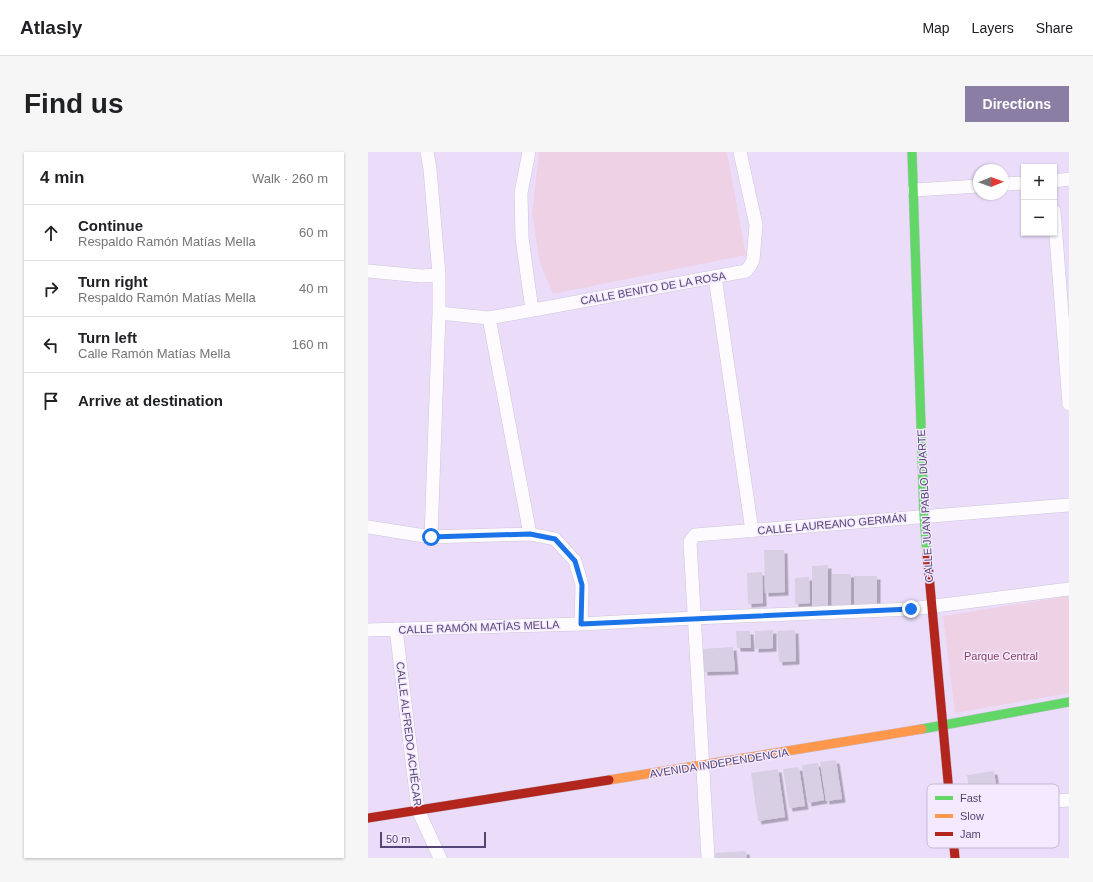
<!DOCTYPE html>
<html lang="en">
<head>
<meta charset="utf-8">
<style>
	:root { --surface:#fff; --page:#f6f6f6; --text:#202124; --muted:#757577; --line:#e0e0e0; --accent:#8a7ea4 }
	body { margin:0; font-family:Helvetica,sans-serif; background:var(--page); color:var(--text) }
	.controls { position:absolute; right:12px; top:12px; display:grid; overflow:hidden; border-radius:0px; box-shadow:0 1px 3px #0004 }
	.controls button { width:36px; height:36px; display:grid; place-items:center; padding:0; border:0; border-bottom:1px solid var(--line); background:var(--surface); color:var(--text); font:20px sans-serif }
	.compass { position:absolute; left:605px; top:12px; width:36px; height:36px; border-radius:50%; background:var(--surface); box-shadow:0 1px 3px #0004; rotate:89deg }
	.scale { position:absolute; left:12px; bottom:10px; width:106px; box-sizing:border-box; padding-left:4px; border:2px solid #534676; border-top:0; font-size:11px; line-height:14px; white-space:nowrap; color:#534676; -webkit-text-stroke:3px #f4e9ff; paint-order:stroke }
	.stop { position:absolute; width:12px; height:12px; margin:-9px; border:3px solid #1a73e8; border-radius:50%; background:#fff }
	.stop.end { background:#1a73e8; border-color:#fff; box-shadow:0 1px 4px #0008 }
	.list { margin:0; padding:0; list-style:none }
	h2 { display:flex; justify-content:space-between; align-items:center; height:52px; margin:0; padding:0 16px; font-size:17px }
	h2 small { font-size:13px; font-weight:400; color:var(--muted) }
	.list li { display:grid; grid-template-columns:26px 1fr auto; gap:12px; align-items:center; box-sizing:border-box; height:56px; padding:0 16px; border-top:1px solid var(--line) }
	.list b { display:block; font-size:15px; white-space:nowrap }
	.list p { margin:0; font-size:13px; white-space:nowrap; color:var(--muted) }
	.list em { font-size:13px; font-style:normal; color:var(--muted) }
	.icon { flex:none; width:22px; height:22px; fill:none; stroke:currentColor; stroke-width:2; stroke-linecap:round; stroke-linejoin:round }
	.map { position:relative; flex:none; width:701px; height:706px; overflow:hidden; border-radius:0px }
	header { display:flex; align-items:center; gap:24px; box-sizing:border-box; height:56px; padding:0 20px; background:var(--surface); border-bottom:1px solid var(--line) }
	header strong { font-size:19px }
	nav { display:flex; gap:22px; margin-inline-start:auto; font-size:14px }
	.intro { display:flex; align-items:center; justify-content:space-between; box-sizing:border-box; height:96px; padding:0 24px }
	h1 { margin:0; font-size:28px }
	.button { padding:10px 18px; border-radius:0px; background:var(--accent); color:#fff; font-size:14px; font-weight:700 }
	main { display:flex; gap:24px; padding:0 24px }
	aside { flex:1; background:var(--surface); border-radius:0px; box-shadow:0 1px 3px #0004 }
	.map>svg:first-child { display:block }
	.residential { fill:#ebddfa; fill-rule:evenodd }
	.green { fill:#eed1e5 }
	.building { fill:#d8cfe4; filter:url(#shadow) }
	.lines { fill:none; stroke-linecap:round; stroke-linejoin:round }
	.street-casing { stroke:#cdc5d9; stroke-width:14 }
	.fast-casing { stroke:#cbc4d8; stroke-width:10 }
	.slow-casing { stroke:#cbc4d8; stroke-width:10 }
	.jam-casing { stroke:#cbc4d8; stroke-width:10 }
	.street { stroke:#fdfbfe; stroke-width:13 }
	.fast { stroke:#63d668; stroke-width:9 }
	.slow { stroke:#ff974d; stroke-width:9 }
	.jam { stroke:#b3261e; stroke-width:9 }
	.route { stroke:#1a73e8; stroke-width:5 }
	.labels { text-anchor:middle; stroke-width:3; stroke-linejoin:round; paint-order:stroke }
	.street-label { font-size:11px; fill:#534676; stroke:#f4e9ff }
	.park-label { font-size:11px; fill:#89425e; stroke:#f4e9ff }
	.key { fill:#f4e9ff; stroke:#c4b8d6; stroke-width:1 }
	.key-label { font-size:11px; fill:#534676 }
</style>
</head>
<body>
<header>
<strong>Atlasly</strong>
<nav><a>Map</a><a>Layers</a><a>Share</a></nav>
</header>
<div class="intro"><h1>Find us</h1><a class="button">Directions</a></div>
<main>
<aside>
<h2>4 min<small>Walk · 260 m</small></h2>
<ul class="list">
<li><svg class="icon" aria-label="ahead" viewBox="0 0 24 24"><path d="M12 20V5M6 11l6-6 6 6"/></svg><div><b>Continue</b><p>Respaldo Ramón Matías Mella</p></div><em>60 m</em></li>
<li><svg class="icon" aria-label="right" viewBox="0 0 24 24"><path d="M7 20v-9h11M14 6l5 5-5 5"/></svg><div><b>Turn right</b><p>Respaldo Ramón Matías Mella</p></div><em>40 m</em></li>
<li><svg class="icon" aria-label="left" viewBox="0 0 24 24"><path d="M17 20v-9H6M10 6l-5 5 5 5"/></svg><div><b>Turn left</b><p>Calle Ramón Matías Mella</p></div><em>160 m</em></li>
<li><svg class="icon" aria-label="arrive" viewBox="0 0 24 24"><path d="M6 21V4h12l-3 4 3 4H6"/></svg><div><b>Arrive at destination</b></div></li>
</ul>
</aside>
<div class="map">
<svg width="701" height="706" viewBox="0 0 701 706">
	<defs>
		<filter id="shadow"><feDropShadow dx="3.5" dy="3.5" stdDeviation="0" flood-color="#0004"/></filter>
	</defs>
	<rect width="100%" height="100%" fill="#f0e7f8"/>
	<path class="residential" d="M0,0H701V706H0ZM656,15H686V81H656ZM611,18H635V42H611Z"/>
	<path class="green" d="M171,0H359L378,103L185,142L172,111L164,62Z
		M701,444V541L587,561L575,464Z"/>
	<path class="building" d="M396,398H416L417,440L397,441Z
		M460,413V454L444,455V414Z
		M394,420L395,451L380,452L379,421Z
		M464,422H483V454H464Z
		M486,424H509V452L487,453Z
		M441,425L442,451L427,452V426Z
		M405,478V496L387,497V479Z
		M427,478L428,509L411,510L409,479Z
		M368,479H382L383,496H369Z
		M365,495L367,519L336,520L334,497Z
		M468,608L474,647L458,649L452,610Z
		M450,611L456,648L440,651L434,613Z
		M431,615L437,654L421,656L415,617Z
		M410,617L417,665L390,669L383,621Z
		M626,619L629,639L602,643L599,623Z
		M378,699L379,706H347L346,701Z"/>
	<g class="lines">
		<defs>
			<path id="street" d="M59,0L62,17L71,123V161L63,385
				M161,0L153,41L154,86L164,158
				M686,29L701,27
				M635,32L656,31
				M546,38L611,34
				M686,59L701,252
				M0,119L53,124L71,123
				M347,125L384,379
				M71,161L121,166L378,119L382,114L385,108L388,73L372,0
				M121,166L162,382
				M0,375L63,385L162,382L187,387L207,409L214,433L213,472
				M28,477L50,658L72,706
				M0,478L213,472L326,466L543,457L701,437
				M582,657L701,648
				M340,706L322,390L327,383L701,353"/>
			<path id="fast" d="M544,0L556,365L559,401
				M554,577L701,550"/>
			<path id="slow" d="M241,628L554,577"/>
			<path id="jam" d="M559,401L587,706
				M0,666L241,628"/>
		</defs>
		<use href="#street" class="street-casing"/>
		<use href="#fast" class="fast-casing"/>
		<use href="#slow" class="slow-casing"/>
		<use href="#jam" class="jam-casing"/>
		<use href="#street" class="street"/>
		<use href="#fast" class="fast"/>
		<use href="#slow" class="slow"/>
		<use href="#jam" class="jam"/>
	</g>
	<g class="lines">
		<path class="route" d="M63,385L162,382L187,387L207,409L214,433L213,472L543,457"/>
	</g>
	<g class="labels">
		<g class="street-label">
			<text transform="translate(285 136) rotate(-10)" y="4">CALLE BENITO DE LA ROSA</text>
			<text transform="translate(557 354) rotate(-93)" y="4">CALLE JUAN PABLO DUARTE</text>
			<text transform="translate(464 372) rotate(-5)" y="4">CALLE LAUREANO GERMÁN</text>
			<text transform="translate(111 475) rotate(-2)" y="4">CALLE RAMÓN MATÍAS MELLA</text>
			<text transform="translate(41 582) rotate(83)" y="4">CALLE ALFREDO ACHÉCAR</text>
			<text transform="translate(351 611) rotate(-9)" y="4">AVENIDA INDEPENDENCIA</text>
		</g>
		<g class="park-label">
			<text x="633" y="508">Parque Central</text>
		</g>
	</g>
	<rect x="559" y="632" width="132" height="64" rx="6" class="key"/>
	<rect x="567" y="644" width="18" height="4" fill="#63d668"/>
	<rect x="567" y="662" width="18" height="4" fill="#ff974d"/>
	<rect x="567" y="680" width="18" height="4" fill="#b3261e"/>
	<g class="key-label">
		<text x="592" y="650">Fast</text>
		<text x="592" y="668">Slow</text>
		<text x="592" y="686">Jam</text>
	</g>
</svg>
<div class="controls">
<button>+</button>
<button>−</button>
</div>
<svg class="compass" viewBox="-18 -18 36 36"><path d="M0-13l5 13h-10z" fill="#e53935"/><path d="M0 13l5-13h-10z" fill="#757577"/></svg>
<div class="scale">50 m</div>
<div class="stop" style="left:63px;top:385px"></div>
<div class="stop end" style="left:543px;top:457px"></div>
</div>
</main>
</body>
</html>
